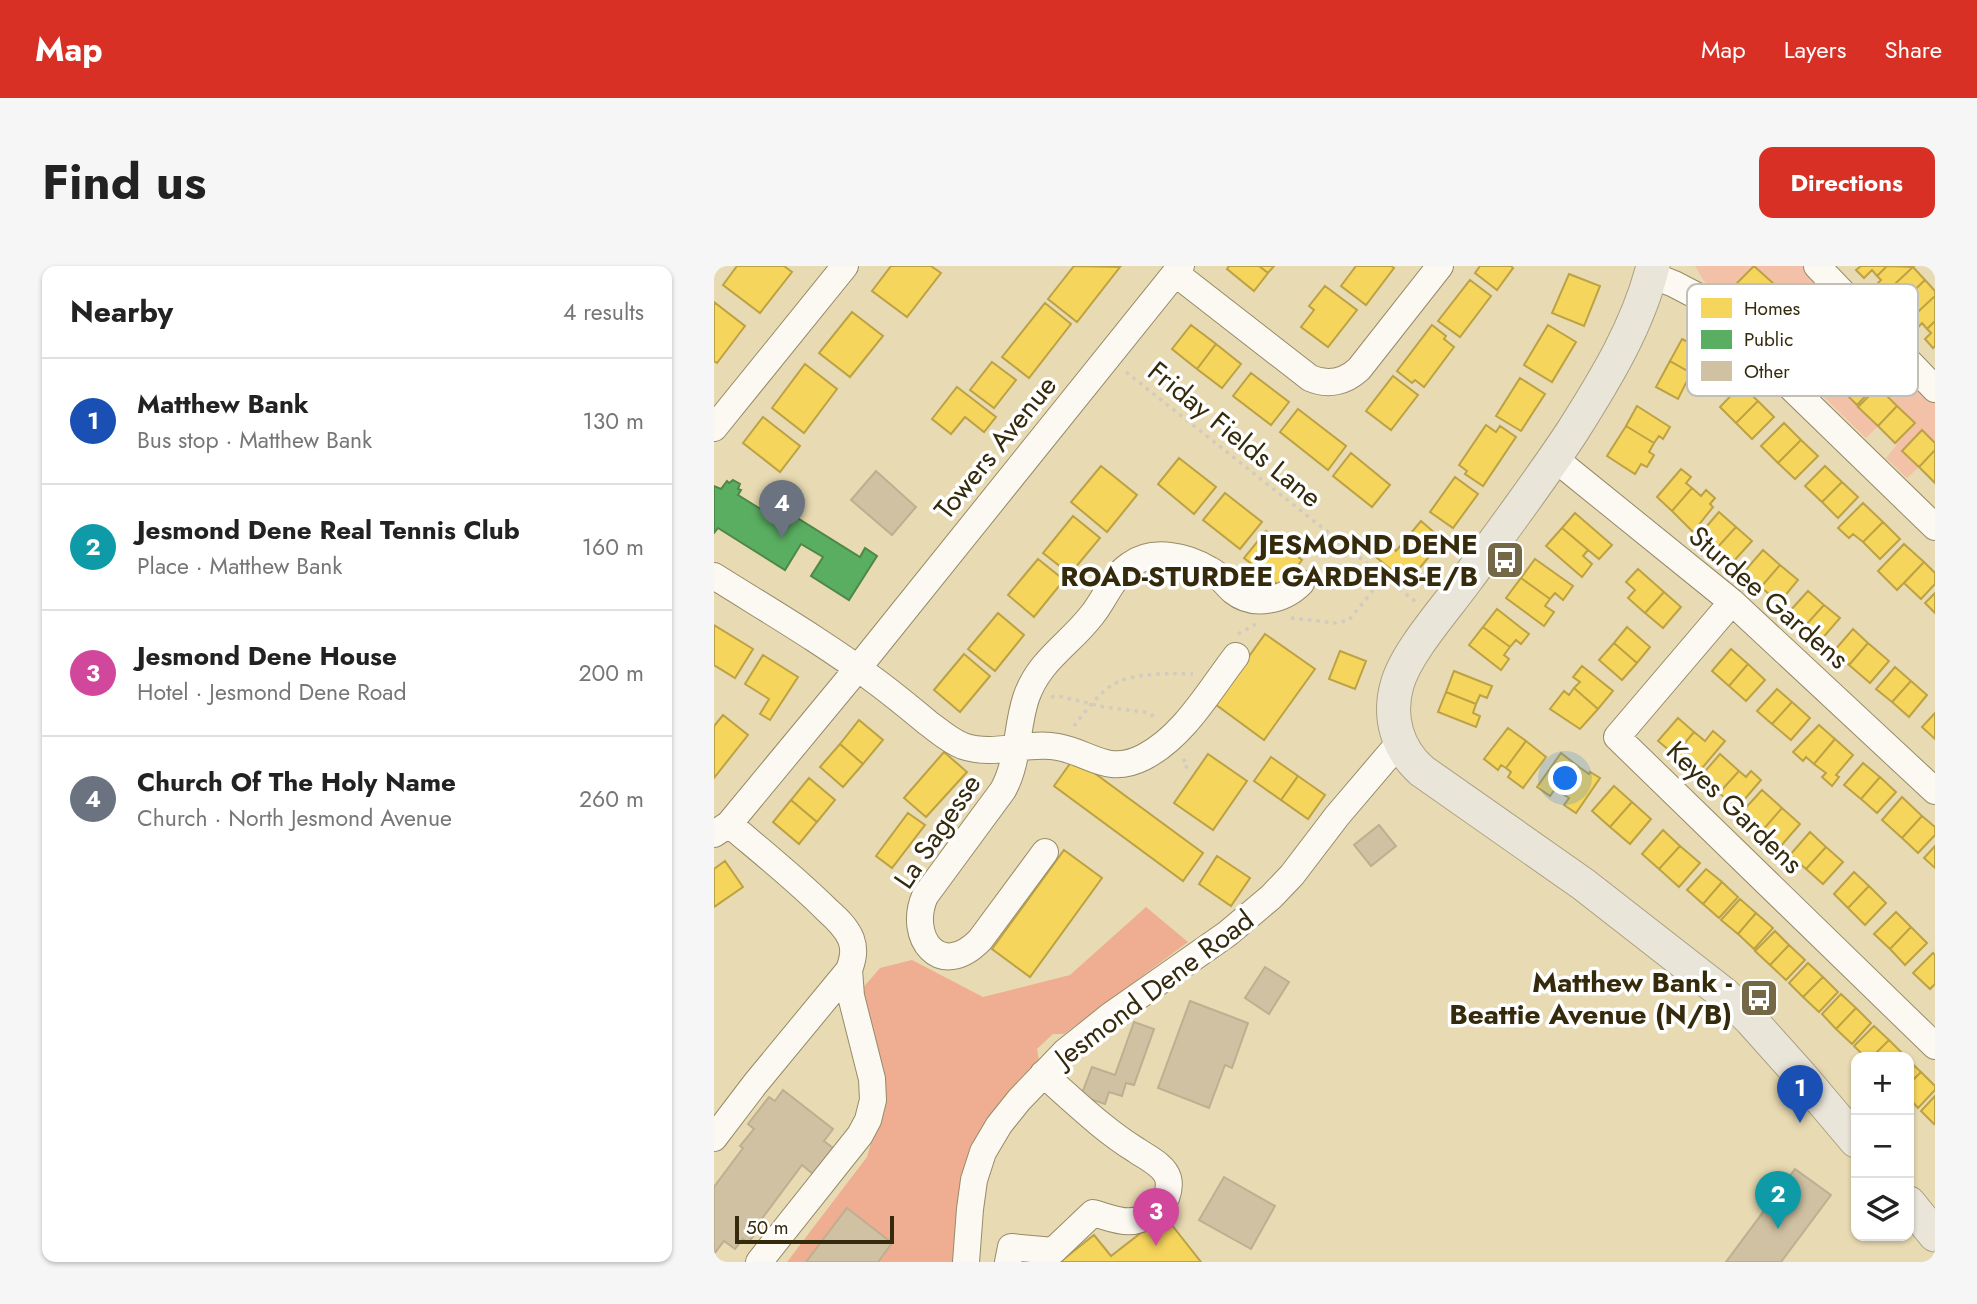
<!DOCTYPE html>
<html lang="en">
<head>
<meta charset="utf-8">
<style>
	:root { --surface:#fff; --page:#f6f6f6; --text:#222; --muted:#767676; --line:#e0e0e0; --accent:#d93025 }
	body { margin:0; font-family:Jost,sans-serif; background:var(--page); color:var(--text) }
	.controls { position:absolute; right:21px; bottom:21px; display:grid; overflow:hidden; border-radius:14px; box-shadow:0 2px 5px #0004 }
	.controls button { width:63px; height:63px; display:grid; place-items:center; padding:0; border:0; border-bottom:2px solid var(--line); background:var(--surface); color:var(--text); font:35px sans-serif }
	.scale { position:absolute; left:21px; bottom:18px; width:159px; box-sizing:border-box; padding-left:7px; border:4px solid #352b0c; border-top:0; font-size:19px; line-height:24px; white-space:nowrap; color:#352b0c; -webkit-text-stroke:5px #fff; paint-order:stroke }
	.you { position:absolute; left:852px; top:513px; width:24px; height:24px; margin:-18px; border:5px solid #fff; border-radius:50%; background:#1a73e8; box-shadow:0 0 0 10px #1a73e833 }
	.badge { display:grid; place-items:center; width:46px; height:46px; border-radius:50%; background:var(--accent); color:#fff; font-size:23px; font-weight:700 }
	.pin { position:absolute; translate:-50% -58px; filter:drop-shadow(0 2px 4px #0008) }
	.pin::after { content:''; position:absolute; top:37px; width:24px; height:21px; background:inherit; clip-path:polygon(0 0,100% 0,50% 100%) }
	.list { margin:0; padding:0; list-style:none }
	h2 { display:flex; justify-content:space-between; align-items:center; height:91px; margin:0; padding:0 28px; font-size:30px }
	h2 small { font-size:23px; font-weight:400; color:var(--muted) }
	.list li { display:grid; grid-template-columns:46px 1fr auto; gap:21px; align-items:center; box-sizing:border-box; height:126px; padding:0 28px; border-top:2px solid var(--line) }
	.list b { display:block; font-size:26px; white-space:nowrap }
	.list p { margin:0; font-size:23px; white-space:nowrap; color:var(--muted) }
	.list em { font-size:23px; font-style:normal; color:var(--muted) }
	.icon { flex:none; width:38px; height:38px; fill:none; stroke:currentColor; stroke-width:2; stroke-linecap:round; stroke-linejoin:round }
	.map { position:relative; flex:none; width:1221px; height:996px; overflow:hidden; border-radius:14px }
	header { display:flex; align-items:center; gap:42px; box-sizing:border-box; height:98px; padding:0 35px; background:var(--accent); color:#fff }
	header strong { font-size:33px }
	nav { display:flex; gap:38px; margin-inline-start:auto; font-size:24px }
	.intro { display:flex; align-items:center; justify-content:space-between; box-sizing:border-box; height:168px; padding:0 42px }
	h1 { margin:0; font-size:49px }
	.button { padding:18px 32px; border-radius:14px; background:var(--accent); color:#fff; font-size:24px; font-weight:700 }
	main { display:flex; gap:42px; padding:0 42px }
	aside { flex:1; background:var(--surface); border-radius:14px; box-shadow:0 2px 5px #0004 }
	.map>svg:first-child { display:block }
	.green { fill:#f2c1a7 }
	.forest { fill:#efad91 }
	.homes { fill:#f6d55c; stroke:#bca244; stroke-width:2 }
	.public { fill:#5aae61; stroke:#4f8748; stroke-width:2 }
	.building { fill:#d0c1a3; stroke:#beaf91; stroke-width:2 }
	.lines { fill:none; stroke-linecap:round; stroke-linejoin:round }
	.minor-casing { stroke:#968b69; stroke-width:28 }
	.major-casing { stroke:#aba082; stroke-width:35 }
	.path { stroke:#d1ccc0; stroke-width:3.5; stroke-dasharray:3.5 5; stroke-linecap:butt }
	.minor { stroke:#fcf9f3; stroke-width:26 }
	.major { stroke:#eae5d9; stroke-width:33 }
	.labels { text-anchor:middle; stroke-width:7; stroke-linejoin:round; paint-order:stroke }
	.street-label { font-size:28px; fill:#352b0c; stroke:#fff }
	.poi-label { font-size:28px; font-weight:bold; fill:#352b0c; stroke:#fff; text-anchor:end }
	.key { fill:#fff; stroke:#c2bfb6; stroke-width:2 }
	.key-label { font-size:19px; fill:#352b0c }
</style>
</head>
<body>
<header>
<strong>Map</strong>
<nav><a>Map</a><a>Layers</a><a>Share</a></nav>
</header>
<div class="intro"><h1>Find us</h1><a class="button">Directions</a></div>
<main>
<aside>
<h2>Nearby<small>4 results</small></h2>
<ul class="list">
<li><span class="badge" style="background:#1a4fb4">1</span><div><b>Matthew Bank</b><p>Bus stop · Matthew Bank</p></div><em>130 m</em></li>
<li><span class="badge" style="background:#0f9aa8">2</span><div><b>Jesmond Dene Real Tennis Club</b><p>Place · Matthew Bank</p></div><em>160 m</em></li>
<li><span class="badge" style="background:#d1479c">3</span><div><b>Jesmond Dene House</b><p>Hotel · Jesmond Dene Road</p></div><em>200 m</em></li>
<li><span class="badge" style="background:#6b7280">4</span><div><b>Church Of The Holy Name</b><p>Church · North Jesmond Avenue</p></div><em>260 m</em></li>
</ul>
</aside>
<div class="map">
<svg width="1221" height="996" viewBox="0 0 1221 996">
	<rect width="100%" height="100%" fill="#e8dab2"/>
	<path class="green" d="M981,0H1093L1221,136V217L1205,201L1193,212L1172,192L1183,179L1164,160L1152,172L1069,91L1081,79L1061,59L1048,71L990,15Z"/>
	<path class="forest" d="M432,641L474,676L350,768H339L323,783L325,795L304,817L241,996H73L153,891L166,847L147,724L166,702L198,694L269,731L356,709Z"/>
	<path class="homes" d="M23,0H70L78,6L46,47L9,19Z
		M177,0H217L227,7L193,51L158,25Z
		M360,0L406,1L363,56L334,33Z
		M515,0H545L554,7L540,25L513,3Z
		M545,0H560L554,7Z
		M642,0H677L680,2L652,39L627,20Z
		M766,0H797L799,2L783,24L761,7Z
		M1040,0L1060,18L1039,38L1021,19Z
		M1147,0H1173L1163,10L1158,4L1150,12L1142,4Z
		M1173,0L1199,1L1167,31L1159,22L1167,14L1163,10Z
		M1199,1L1211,14L1188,36L1183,31L1175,39L1167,31Z
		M855,8L886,20L870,60L838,47Z
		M756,14L777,30L746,71L724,55Z
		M1211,14L1221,25V30L1192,57L1184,48L1192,40L1188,36Z
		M611,20L643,44L614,81L587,61L600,44L595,40Z
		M1221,30V55L1213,63L1208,57L1200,66L1192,57Z
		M0,36L31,60L3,97L0,95Z
		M331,37L357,58L315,112L288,91Z
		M138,46L169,70L136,111L105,87Z
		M1221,55V80L1219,82L1211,73L1217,67L1213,63Z
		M477,59L502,78L483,103L458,83Z
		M718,59L732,70L730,73L740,81L710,121L701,114L698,117L683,105Z
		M834,59L862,76L838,116L810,99Z
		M968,73L1003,91L993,110L980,103L977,107L956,95Z
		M502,78L527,98L508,122L483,103Z
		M956,95L977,107L964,133L942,121Z
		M278,96L302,114L280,142L256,124Z
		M91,98L123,123L90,167L58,142Z
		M1143,98L1158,113L1152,120L1157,124L1143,139L1123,119Z
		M537,107L575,136L557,159L519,130Z
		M679,110L704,129L677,164L652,145Z
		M806,112L831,128L807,165L782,150Z
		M1027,119L1044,135L1022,157L1006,141Z
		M243,121L282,151L270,166L251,151L237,168L218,153Z
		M1164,121L1183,140L1164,160L1144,141Z
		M1044,135L1060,151L1038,173L1022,157Z
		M923,140L956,161L949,173L945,170L940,177L912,160Z
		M1183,140L1201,157L1181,177L1164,160Z
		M584,143L632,180L614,204L566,166Z
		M49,151L86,180L66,206L29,177Z
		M1070,157L1087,174L1064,197L1047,180Z
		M772,159L782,166L786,160L802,171L769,220L751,208L753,205L745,199Z
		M912,160L940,177L935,186L940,189L933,201L927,198L921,208L893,190Z
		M1208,164L1221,177V184L1205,201L1188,185Z
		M1087,174L1104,190L1081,213L1064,197Z
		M1221,184V217L1205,201Z
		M637,187L676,219L658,241L619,210Z
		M465,192L502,221L480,248L444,218Z
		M387,200L423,229L393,266L357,236Z
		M1111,200L1128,216L1108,236L1091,220Z
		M967,203L977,211L972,217L978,222L958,245L943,231Z
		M741,211L764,228L739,262L716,246Z
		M1128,216L1144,231L1124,252L1108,236Z
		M978,222L987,230L992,224L1001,232L996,238L999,241L979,266L958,245Z
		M511,227L548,256L526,283L489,254Z
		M1149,237L1169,256L1149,276L1139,268L1135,272L1124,262Z
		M1005,246L1022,261L1002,283L986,268Z
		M861,247L898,279L885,293L848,262Z
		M359,250L386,272L356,308L329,287Z
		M707,255L729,274L693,317L662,291L673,277L682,285Z
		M1169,256L1186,273L1166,293L1149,276Z
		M1022,261L1038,275L1018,297L1002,283Z
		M848,262L874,284L869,290L878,298L868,311L832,280Z
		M552,265L588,294L567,321L530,292Z
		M1190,278L1210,296L1183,324L1164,305Z
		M1049,284L1066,299L1047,321L1029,307Z
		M324,293L350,314L320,351L294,329Z
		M821,293L859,320L849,334L841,327L836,333L807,312Z
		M1210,296L1221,307V318L1207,333L1190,317Z
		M1066,299L1084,314L1065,337L1047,321Z
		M924,303L950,326L931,347L914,332L921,324L912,316Z
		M807,312L836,333L831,340L840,346L830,360L792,332Z
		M1094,325L1110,339L1091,360L1075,346Z
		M950,326L967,341L949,362L931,347Z
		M1221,327V347L1211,337Z
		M1110,339L1126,352L1107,374L1091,360Z
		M783,343L815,368L807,378L802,374L796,381L769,361Z
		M284,347L310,369L281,405L254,383Z
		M0,359L39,383L21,412L0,399Z
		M769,361L796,381L790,389L795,393L787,404L755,379Z
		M913,361L936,381L923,397L900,377Z
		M1139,363L1154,377L1135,399L1120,385Z
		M551,368L601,403L550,474L501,438Z
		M900,377L923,397L908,414L885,394Z
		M1154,377L1175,395L1156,417L1135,399Z
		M1017,383L1034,398L1015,420L998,405Z
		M626,385L652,395L641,423L615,413Z
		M250,388L276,410L246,446L220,424Z
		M49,389L84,411L56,454L46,448L55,433L31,418Z
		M1034,398L1051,414L1032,435L1015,420Z
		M868,400L899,425L884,443L860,422L866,416L859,411Z
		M1181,401L1197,415L1178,436L1162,423Z
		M740,405L778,420L773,432L766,429L762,438L732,426Z
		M1197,415L1213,429L1195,451L1178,436Z
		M860,422L884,443L866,463L836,443L850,425L855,429Z
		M1063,423L1078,436L1058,458L1043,445Z
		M732,426L762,438L759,447L766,450L762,461L724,446Z
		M1078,436L1096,452L1077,474L1058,458Z
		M1221,447V473L1208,461Z
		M9,449L34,469L0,512V460Z
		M964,452L980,466L961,489L944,475Z
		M145,454L169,474L149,498L126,478Z
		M1105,459L1121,473L1100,498L1092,491L1089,495L1079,486Z
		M794,462L812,475L792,502L787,499L784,504L770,493Z
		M999,465L1011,475L983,508L961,489L980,466L991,475Z
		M1121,473L1139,489L1122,509L1125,511L1118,520L1108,511L1112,507L1100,498Z
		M812,475L832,491L809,522L794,511L797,506L792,502Z
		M126,478L149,498L129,521L106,501Z
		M230,486L253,506L212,551L190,532Z
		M847,487L865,501L847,527L841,523L836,530L823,521Z
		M494,488L533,515L499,564L460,537Z
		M1006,488L1025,505L1005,527L987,510Z
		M557,491L584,510L567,534L540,515Z
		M360,492L489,587L469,615L340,520Z
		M1149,497L1166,511L1147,533L1130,519Z
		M865,501L875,508L876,506L886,512L862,547L850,539L855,532L847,527Z
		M1025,505L1032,511L1037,505L1047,514L1023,542L1005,527Z
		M584,510L611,529L594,553L567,534Z
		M1166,511L1182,526L1163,547L1147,533Z
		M95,512L121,534L103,556L77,534Z
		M900,520L918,536L896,561L878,545Z
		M1048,524L1068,542L1048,565L1027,547Z
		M1188,531L1208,550L1188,572L1168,554Z
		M77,534L103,556L85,578L59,556Z
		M918,536L937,553L916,578L896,561Z
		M1068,542L1086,558L1066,581L1048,565Z
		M194,547L211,559L178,602L162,590Z
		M1208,550L1221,561V569L1204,587L1188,572Z
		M949,564L966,580L945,603L928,588Z
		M1096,566L1112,581L1092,603L1076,589Z
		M966,580L986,597L965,621L945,603Z
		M1221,580V602L1210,592Z
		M1112,581L1129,596L1109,618L1092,603Z
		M350,584L388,612L316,711L278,683Z
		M503,590L536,612L517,640L485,618Z
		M11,595L29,621L0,641V603Z
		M992,603L1008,616L989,638L973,624Z
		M1140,606L1155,620L1134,642L1120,628Z
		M1008,616L1024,631L1005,652L989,638Z
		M1155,620L1172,637L1151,659L1134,642Z
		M1026,633L1042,647L1024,668L1007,654Z
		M1182,646L1197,661L1176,683L1160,668Z
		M1042,647L1059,662L1040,683L1024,668Z
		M1197,661L1213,677L1191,699L1176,683Z
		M1061,665L1075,679L1056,699L1041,685Z
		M1075,679L1091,694L1072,714L1056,699Z
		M1219,687L1221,689V718L1216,723L1199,707Z
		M1094,697L1109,711L1089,731L1075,717Z
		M1109,711L1124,726L1105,746L1089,731Z
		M1127,728L1142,742L1122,763L1108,748Z
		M1142,742L1157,757L1138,778L1122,763Z
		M1160,760L1175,774L1158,791H1151L1140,780Z
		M1175,774L1190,789L1188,791H1158Z
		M1195,795L1207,806L1195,818Z
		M1207,806L1221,820V824L1204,842L1195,832V818Z
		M1221,830V857L1220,858L1207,845Z
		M450,949L487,996H346L380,969L397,990Z"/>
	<path class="public" d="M19,214L26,218L24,223L27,224L24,229L74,260L80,250L146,291L151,282L163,290L135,334L97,310L109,291L87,278L71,304L4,262L0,267V220L7,223L13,215L15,217Z"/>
	<path class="building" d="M162,205L202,241L178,269L137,234Z
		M665,559L682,580L657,600L640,579Z
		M551,701L575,716L555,748L531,732Z
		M476,735L534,757L518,802L511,799L495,842L444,822Z
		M420,756L440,763L420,819L412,817L408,830L395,826L391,838L367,830L378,801L401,809Z
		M69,824L119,863L110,875L119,882L99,908L88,899L47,954L50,956L34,977L29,973L21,983L10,975L0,988V921L29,882L26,880L40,863L34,858L55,831L61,835Z
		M1081,903L1117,929L1067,996H1012Z
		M510,911L561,940L537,983L485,954Z
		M133,942L178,977L164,996H92Z"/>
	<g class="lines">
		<defs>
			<path id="minor" d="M1103,0L1221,123
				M461,7L596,112C614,120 631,116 645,103L726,0
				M937,9L960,18L983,30L1221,261
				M0,162L131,0
				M840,192L1018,336L1221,525
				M0,310C54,344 109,376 160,414C179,428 196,442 214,457C225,465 236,475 249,480C281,491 313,475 344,481C377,487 393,510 430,491C470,470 495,425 522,390
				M1018,336L903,471L1221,780
				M0,568L15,558L144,402L467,0
				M331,586L266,674C226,715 193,671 211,630L289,524C305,495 302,462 312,432C325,394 355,379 378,349C391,333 398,311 416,299C439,282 473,290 496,304C506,309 511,318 519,325C540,342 570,334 587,317
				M0,872L41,818L135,704C139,693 141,684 137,673C132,661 122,652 113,644C82,613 48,586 15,558
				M45,996L146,869L154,854L159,834L158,813L137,730L135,704
				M252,996L256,943L260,914L269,886L285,859L305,834L351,786L396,750L513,668L557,631L578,609L623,550L686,476
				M294,996L297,981L339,985L379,947C404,954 417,962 441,946C451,940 457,924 454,912C450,899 432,891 422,884C388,863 359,834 329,808"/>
			<path id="major" d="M939,0C924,60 891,114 858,166C825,216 789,264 753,313C733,341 692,386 683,419C674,451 683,483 708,505L869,618L1010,728L1037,754L1087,810L1142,875
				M1195,937L1221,969"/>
		</defs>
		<use href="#minor" class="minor-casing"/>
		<use href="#major" class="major-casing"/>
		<path class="path" d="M412,106L702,336
			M577,352L622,357L635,354L670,311
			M524,368L542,358
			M337,431L344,430L390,441L430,446L437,448L442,455
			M360,460C371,446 383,429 398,419C416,407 458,407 479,408
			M469,493L474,499L469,505"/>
		<use href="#minor" class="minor"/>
		<use href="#major" class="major"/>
	</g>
	<defs>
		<symbol id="bus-square" viewBox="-11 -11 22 22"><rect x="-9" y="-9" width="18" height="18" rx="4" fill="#746846" stroke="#fff"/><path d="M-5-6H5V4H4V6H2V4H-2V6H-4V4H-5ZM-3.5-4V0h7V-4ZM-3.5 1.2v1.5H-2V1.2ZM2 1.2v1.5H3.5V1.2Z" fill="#fff"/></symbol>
	</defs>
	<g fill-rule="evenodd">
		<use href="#bus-square" x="769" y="272" width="44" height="44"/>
		<use href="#bus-square" x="1023" y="710" width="44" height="44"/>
	</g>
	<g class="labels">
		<g class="street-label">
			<text transform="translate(521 168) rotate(39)" y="10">Friday Fields Lane</text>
			<text transform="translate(281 181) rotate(-51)" y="10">Towers Avenue</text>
			<text transform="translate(1055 331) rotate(41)" y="10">Sturdee Gardens</text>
			<text transform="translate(1021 541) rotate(44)" y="10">Keyes Gardens</text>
			<text transform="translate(223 565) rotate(-56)" y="10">La Sagesse</text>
			<text transform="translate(440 722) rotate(-37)" y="10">Jesmond Dene Road</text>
		</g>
		<g class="poi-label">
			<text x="764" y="288">JESMOND DENE<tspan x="764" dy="32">ROAD-STURDEE GARDENS-E/B</tspan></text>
			<text x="1018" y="726">Matthew Bank -<tspan x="1018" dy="32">Beattie Avenue (N/B)</tspan></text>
		</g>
	</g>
	<rect x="973" y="18" width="231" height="112" rx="10" class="key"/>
	<rect x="987" y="32" width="31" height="20" fill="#f6d55c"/>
	<rect x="987" y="64" width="31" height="19" fill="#5aae61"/>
	<rect x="987" y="95" width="31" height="20" fill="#d0c1a3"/>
	<g class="key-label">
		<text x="1030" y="49">Homes</text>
		<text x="1030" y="80">Public</text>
		<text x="1030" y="112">Other</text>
	</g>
</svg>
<div class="controls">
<button>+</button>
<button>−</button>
<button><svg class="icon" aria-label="layers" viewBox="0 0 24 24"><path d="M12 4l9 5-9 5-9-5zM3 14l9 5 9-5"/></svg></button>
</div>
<div class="scale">50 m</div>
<div class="you"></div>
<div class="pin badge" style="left:1086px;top:857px;background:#1a4fb4">1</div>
<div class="pin badge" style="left:1064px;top:963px;background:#0f9aa8">2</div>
<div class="pin badge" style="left:442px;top:980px;background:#d1479c">3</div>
<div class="pin badge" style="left:68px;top:272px;background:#6b7280">4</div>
</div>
</main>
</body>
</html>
